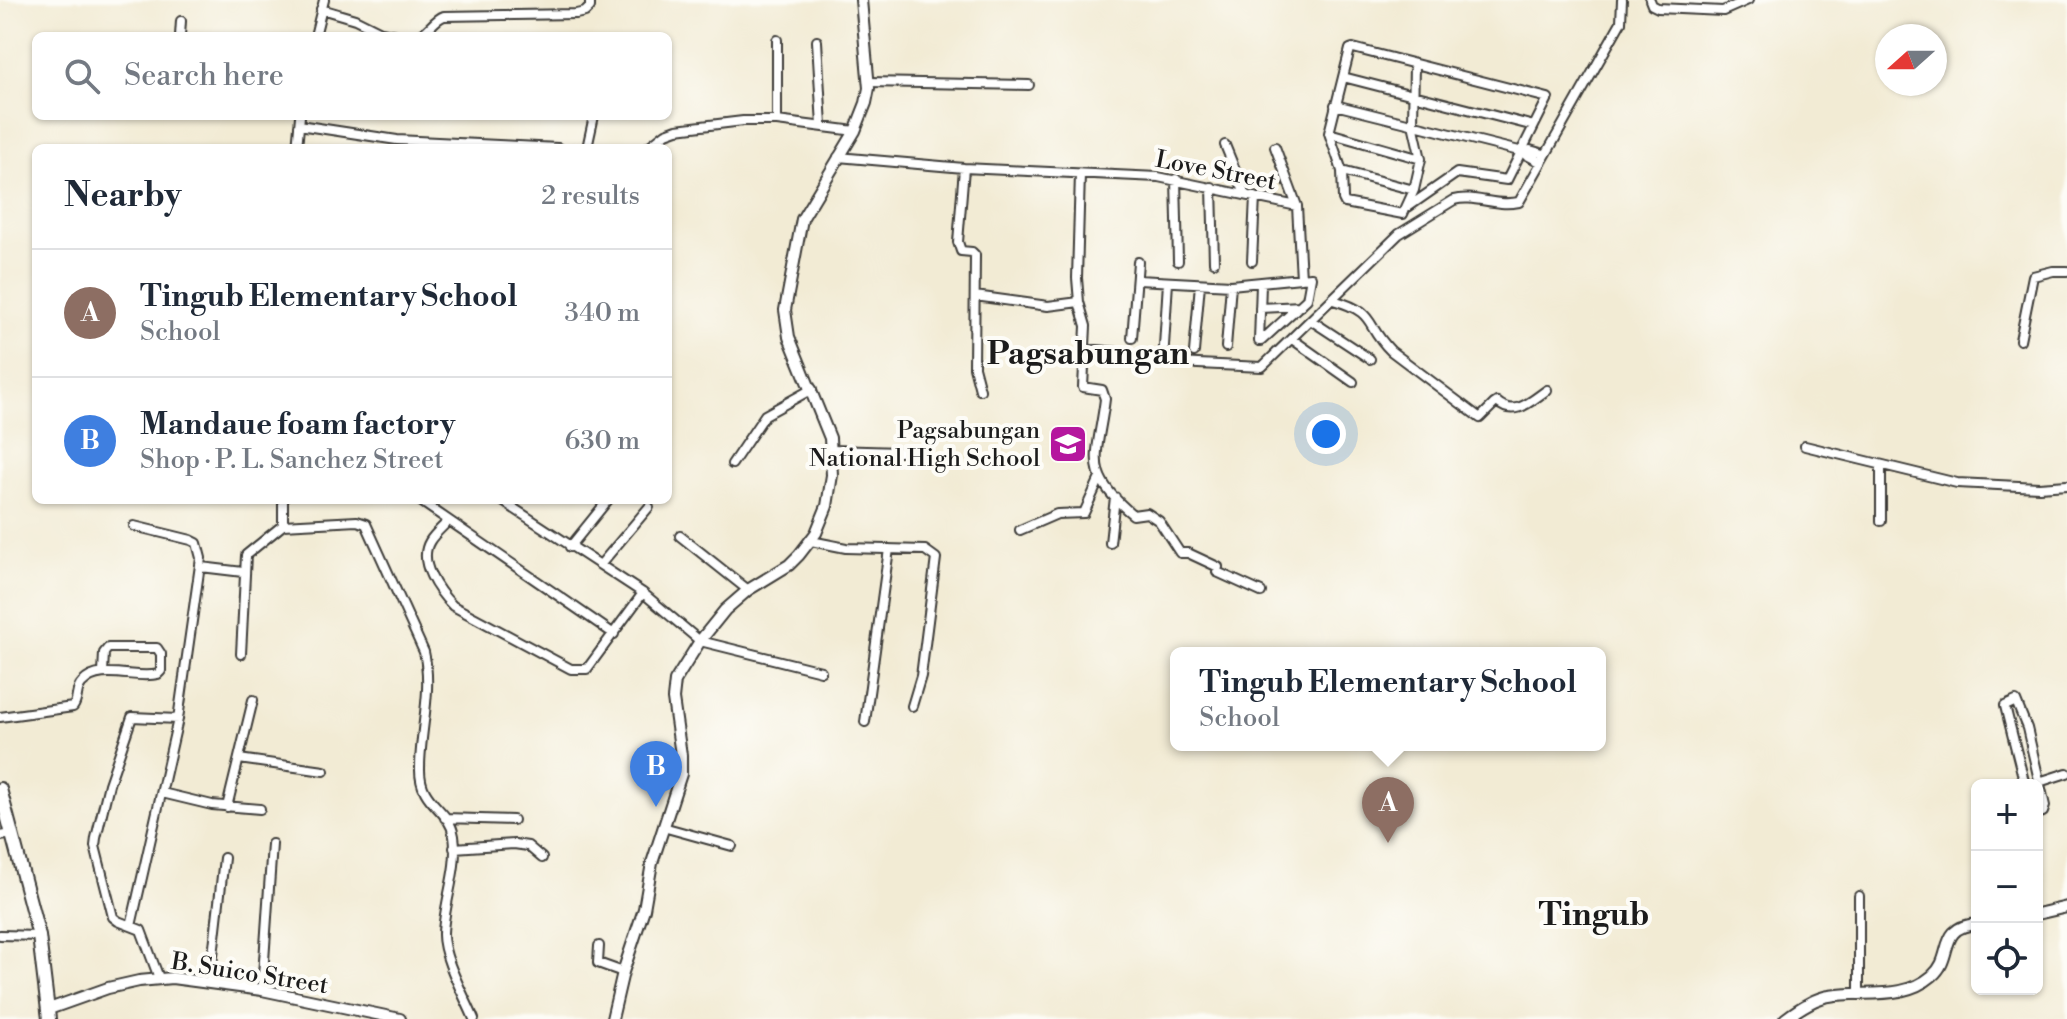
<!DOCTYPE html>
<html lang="en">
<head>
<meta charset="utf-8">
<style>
	:root { --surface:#fff; --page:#f2f2f3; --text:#1f2937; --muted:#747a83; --line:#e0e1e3; --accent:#1a73e8 }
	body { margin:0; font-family:"Libre Bodoni",serif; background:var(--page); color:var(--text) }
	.controls { position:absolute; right:24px; bottom:24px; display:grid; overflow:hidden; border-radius:12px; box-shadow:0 2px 6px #0004 }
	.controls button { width:72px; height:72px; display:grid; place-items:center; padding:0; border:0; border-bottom:2px solid var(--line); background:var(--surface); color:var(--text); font:40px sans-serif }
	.compass { position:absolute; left:1875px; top:24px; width:72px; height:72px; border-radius:50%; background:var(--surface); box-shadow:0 2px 6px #0004; rotate:249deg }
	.you { position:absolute; left:1326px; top:434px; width:28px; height:28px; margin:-20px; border:6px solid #fff; border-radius:50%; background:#1a73e8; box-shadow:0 0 0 12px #1a73e833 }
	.badge { display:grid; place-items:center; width:52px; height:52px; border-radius:50%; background:var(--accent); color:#fff; font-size:26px; font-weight:700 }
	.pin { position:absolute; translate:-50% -66px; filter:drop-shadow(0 2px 4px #0008) }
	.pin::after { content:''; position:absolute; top:42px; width:28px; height:24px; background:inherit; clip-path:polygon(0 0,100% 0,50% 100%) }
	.popup { position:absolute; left:1170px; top:647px; width:436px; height:104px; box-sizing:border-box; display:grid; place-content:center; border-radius:12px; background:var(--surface); filter:drop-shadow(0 2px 6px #0005); font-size:26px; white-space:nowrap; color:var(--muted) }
	.popup b { font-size:30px; color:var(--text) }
	.popup::after { content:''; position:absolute; left:50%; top:100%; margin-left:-16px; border:16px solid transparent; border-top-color:var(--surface) }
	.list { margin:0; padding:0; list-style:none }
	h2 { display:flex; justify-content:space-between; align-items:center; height:104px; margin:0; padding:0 32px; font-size:34px }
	h2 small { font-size:26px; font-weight:400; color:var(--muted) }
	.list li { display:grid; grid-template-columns:52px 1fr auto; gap:24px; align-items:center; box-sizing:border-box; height:128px; padding:0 32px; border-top:2px solid var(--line) }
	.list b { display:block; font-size:30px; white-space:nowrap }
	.list p { margin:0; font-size:26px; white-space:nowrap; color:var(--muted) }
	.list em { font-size:26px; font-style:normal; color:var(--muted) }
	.icon { flex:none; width:44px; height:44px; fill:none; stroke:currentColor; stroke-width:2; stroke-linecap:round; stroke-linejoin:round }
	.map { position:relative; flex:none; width:2067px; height:1019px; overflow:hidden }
	.search { position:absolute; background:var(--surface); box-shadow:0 2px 6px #0004; left:32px; top:32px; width:640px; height:88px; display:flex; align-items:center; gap:20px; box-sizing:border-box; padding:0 28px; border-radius:12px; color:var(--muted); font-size:30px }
	.panel { position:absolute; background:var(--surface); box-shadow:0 2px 6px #0004; left:32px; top:144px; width:640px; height:360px; border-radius:12px }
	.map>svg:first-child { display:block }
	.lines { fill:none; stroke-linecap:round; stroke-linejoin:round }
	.minor-casing { stroke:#3c3b38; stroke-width:12 }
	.tertiary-casing { stroke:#3c3b38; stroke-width:14 }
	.secondary-casing { stroke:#3c3b38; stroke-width:16 }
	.minor { stroke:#fff; stroke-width:8 }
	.tertiary { stroke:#fff; stroke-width:10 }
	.secondary { stroke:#fff; stroke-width:12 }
	.labels { text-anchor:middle; stroke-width:8; stroke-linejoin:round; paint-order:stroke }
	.street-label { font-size:24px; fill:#1c1c1c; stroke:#fdfcf7 }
	.poi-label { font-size:24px; fill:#1c1c1c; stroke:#fdfcf7; text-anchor:end }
	.district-label { font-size:32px; font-weight:bold; fill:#1c1c1c; stroke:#fdfcf7 }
</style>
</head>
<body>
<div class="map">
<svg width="2067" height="1019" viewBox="0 0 2067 1019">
	<rect width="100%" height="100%" fill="#fdfcf7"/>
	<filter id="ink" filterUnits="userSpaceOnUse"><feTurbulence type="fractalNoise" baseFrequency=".0125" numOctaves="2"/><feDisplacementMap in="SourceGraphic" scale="16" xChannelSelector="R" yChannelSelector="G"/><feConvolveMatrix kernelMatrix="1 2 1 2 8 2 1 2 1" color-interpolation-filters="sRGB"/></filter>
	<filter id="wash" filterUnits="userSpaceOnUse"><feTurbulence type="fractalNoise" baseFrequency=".006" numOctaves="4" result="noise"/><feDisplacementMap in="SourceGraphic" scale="32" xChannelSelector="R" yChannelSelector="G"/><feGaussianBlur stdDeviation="1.8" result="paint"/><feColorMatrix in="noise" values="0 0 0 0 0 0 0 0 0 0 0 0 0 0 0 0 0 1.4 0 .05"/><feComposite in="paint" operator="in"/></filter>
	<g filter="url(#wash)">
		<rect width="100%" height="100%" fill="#f2ebd4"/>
	</g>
	<g filter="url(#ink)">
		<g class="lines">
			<defs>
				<path id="minor" d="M1650,0L1652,5L1658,8L1723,11L1748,0
					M321,9L355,19L381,32L402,36
					M180,36L181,21
					M315,36L324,0
					M417,36C428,33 433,20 444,16L576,14L585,12L590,7V0
					M777,40V121
					M817,41L822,126
					M1343,77L1534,126
					M868,82L1029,85
					M1335,105L1519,151L1540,162
					M299,125L397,140L558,148
					M1329,133L1421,159
					M1225,145L1245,194
					M1275,147L1297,206L1301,278
					M297,148L300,116
					M587,148L594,116
					M647,148L666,133L677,129L743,121H777L855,131
					M1523,152L1530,150L1544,154
					M838,157L964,168L1158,177L1297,206
					M964,168L958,242L961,251L972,252L975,255L974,367L980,390
					M1342,171L1414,190
					M1080,174L1077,278L1079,302L1086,326L1083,387L1102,390L1105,399C1098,457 1081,472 1133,515L1147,513L1159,521L1180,553H1188L1218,567L1217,572L1261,592
					M1176,179L1178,261
					M1212,187L1214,262
					M1408,207L1457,173L1507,180L1548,98L1353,48L1350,49L1329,133L1342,171L1343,199L1345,203L1403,214L1414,190L1421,159L1413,124L1414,64
					M1252,261L1255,197
					M1138,280L1231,285L1311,277L1307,299L1261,341H1259
					M975,296L1048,306L1079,302
					M1333,300C1378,313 1363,323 1391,351L1480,418L1494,404L1497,402C1515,418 1531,401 1547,390
					M1260,308L1301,306
					M1312,321L1370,359
					M1132,338L1138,262
					M1292,339L1353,382
					M2020,340L2033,276L2053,271H2067
					M1259,341L1261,284
					M1226,347L1231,285
					M1085,349L1118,352L1134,361L1262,367L1399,234L1454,200C1474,194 1494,207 1519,202L1621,22L1622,0
					M1194,352L1200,284
					M1163,362L1168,282
					M1805,446L1957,483L2039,487L2067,485
					M832,450L900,452
					M732,464L765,415L812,389
					M283,500V525
					M419,500L614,634
					M501,500L643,593L700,641L821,671
					M448,521C443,527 435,533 430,541C417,562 438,591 453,606L571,669H587L643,593
					M1881,521V465
					M1020,530L1057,514L1084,513L1099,480
					M680,536L748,590
					M811,541L846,548L925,550L936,558L921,676L912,706
					M1110,543L1115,497
					M570,547L608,500
					M601,564L649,507
					M201,567L243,572
					M241,654L246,555L283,525L357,521L366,524L424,652C433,691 420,729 420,768C419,805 449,807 454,836C459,868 444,902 443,933C442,957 465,997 474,1019
					M0,717L73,707C79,699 75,690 82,683C100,663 135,680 158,674L161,671V654L157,648H108L104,653L103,673
					M865,722L889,549
					M239,759L324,771
					M2039,782L2067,773
					M2025,785L2005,706L2016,701L2027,728L2045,806L2043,812L2037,814
					M162,793L212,805L260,809
					M227,807L253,700
					M445,818L513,820
					M663,827L732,846
					M0,836L13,834
					M454,848L514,844L528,846L542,858
					M1859,896V995
					M131,926L178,719L201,558L197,543L191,540L134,526
					M0,935L39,936
					M599,946L598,963L623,972
					M159,978L141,930L118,921L113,917L95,846L96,838L109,784L132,717L178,719
					M210,982L224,858
					M262,990L272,844"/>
				<path id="tertiary" d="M2037,914L2067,907
					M49,1009L108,988L139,981L172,978L262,990L400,1019
					M612,1019L623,972L644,909L652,863L681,774V755L673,699L675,681L700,641L725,610L748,590L789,565L799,555L816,533L827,506L832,475L830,438L789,337L785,310L802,219L855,131L866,103L869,88L861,0
					M1785,1019C1797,1010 1815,998 1829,996C1864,990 1903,1001 1932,976C1955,957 1936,927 1977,924"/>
				<path id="secondary" d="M0,789L39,936L49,1019"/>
			</defs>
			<use href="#minor" class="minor-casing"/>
			<use href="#tertiary" class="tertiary-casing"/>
			<use href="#secondary" class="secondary-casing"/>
			<use href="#minor" class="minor"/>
			<use href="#tertiary" class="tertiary"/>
			<use href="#secondary" class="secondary"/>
		</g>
	</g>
	<defs>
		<symbol id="school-square" viewBox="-11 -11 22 22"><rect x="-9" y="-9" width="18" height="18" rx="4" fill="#b5179e" stroke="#fdfcf7"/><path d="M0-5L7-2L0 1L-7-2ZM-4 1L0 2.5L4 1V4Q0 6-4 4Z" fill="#fff"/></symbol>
	</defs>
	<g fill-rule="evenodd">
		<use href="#school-square" x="1046" y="422" width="44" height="44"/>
	</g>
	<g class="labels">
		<g class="street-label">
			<text transform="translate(1216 170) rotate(11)" y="8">Love Street</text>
			<text transform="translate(250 973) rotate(9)" y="8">B. Suico Street</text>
		</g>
		<g class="poi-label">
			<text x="1040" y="438">Pagsabungan<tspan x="1040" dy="28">National High School</tspan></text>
		</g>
		<g class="district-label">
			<text x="1088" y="364">Pagsabungan</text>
			<text x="1594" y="925">Tingub</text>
		</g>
	</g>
</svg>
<div class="controls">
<button>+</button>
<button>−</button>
<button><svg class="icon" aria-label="locate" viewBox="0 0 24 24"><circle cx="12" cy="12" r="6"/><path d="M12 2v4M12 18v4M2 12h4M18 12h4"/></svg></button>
</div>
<svg class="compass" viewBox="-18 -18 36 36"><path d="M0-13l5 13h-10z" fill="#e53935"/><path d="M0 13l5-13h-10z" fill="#747a83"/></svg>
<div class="you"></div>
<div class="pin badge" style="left:1388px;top:843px;background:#8d6e63">A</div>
<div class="popup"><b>Tingub Elementary School</b>School</div>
<div class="pin badge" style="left:656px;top:807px;background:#3f7fe0">B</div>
<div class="search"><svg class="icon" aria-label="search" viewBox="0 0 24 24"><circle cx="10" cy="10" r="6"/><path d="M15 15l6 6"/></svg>Search here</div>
<section class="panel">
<h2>Nearby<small>2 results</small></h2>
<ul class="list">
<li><span class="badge" style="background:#8d6e63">A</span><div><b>Tingub Elementary School</b><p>School</p></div><em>340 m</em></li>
<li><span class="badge" style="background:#3f7fe0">B</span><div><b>Mandaue foam factory</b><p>Shop · P. L. Sanchez Street</p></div><em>630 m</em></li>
</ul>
</section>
</div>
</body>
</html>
